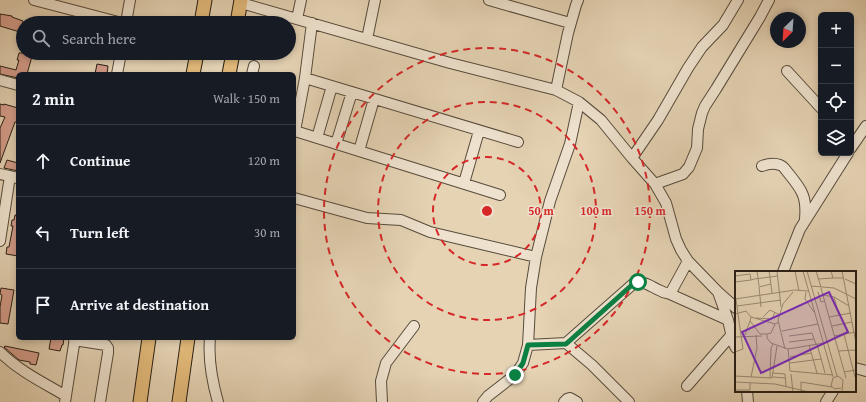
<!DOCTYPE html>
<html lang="en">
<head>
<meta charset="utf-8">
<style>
	:root { --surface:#171b24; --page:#20242c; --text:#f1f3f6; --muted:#9ea1a6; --line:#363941 }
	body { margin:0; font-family:"Gentium Book Plus",serif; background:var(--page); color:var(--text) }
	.controls { position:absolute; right:12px; top:12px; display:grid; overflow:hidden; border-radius:6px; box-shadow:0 2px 6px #0003 }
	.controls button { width:36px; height:36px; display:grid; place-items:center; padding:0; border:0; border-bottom:1px solid var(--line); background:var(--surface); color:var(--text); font:20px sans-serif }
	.compass { position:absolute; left:770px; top:12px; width:36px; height:36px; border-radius:50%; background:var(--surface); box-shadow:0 2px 6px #0003; rotate:205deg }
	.stop { position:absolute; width:12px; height:12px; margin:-9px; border:3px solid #0b8043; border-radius:50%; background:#fff }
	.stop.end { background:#0b8043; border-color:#fff; box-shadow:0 1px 4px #0008 }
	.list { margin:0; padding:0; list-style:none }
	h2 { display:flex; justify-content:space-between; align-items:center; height:52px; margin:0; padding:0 16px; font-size:17px }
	h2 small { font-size:13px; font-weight:400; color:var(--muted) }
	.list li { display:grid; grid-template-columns:26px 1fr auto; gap:12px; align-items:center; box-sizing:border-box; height:72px; padding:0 16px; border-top:1px solid var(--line) }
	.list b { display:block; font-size:15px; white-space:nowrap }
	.list em { font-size:13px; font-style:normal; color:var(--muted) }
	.icon { flex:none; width:22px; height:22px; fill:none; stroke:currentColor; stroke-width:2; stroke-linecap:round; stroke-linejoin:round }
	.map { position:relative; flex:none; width:866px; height:402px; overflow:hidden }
	.search { position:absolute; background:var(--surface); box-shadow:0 2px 6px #0003; left:16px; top:16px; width:280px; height:44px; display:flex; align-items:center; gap:10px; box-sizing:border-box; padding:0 14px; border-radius:22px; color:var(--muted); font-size:15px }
	.panel { position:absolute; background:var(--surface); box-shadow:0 2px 6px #0003; left:16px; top:72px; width:280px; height:268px; border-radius:6px }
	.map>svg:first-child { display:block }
	.building { fill:#d69e8c; stroke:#281e14 }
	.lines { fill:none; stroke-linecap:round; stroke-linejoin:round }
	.minor-casing { stroke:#574b3c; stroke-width:12 }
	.major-casing { stroke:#281e14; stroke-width:15 }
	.minor { stroke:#eee2ce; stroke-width:10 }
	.major { stroke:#e2ba7a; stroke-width:13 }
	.route { stroke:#0b8043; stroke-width:5 }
	.ring { fill:none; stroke:#d62828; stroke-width:2; stroke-dasharray:7 5 }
	.inset-road { fill:none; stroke:#998b74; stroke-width:1 }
	.view { fill:#7b2cbf; fill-opacity:0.15; stroke:#7b2cbf; stroke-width:2 }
	.inset-edge { fill:none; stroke:#281e14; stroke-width:2 }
	.centre { fill:#d62828; stroke:#eee2ce; stroke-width:2 }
	.ring-label { font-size:12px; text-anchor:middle; font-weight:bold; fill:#d62828; stroke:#eee2ce; stroke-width:3; stroke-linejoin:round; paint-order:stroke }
</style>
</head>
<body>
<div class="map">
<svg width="866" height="402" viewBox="0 0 866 402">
	<rect width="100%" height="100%" fill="#e5d3b4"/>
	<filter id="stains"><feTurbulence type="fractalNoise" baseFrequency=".005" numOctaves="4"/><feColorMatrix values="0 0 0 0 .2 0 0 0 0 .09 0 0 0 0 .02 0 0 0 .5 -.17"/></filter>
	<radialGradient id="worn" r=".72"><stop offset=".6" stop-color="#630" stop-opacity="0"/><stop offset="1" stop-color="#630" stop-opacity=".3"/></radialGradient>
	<path class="building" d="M0,14L12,16V17L23,21V33L0,26Z
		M19,53H33L27,74H18V78L0,74V66L16,70L19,60H17Z
		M97,64L108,66L107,74H95Z
		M0,104L4,105V104L18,108V122H15L0,163V128L5,117L0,116Z
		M7,160L18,163V171L4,168Z
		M15,215H18V256L6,254L7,247H9L13,226H11L12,220H14Z
		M1,288L14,290L8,324L0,323V307L2,295L0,294Z
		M51,338H64L63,345H62L60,351L49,349Z
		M5,346L39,353L36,365L30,364V362L19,360L4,347Z"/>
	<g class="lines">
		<defs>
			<path id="minor" d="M34,0L122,23
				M489,0L570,23
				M578,0L576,5L568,33L556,90L579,102L601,120L632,158L655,184L666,203L676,239L681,250L688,261L670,294L728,320L733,342L736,348
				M241,3L450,63L556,90
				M297,19L301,0
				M126,23L130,0
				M312,23L305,78L518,142
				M367,39L375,0
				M787,71L821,108
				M117,74L121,53
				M252,74L254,66
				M305,78L295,131L500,195
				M0,80L18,85
				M317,138L332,86
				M336,144L352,92
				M851,148L866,126
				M359,151L374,99
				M632,158L658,120L688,68L702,47L723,25L738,0
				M762,166C767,164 774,163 780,165C784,166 786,171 789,174C802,190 807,197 805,219
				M0,174L18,178
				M464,183L479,131
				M655,184L683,174L689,167L697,148L698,129L702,113L705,106L716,89L760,17L769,0
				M294,198L367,218L401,220L430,232L536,257
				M0,241L10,176
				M688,261L718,292L728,320
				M783,272L800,229L848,153
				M718,292L736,308
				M210,338C208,360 212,381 218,402
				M74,340L106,345L108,348V353L100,402
				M566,343L633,284C643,279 651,287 661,291C664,293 667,293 670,294
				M528,345L566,343L592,365L629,402
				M0,352C19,371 44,383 66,396
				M855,368L866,371
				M687,386L734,332
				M747,391L748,402
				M65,402L75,338
				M382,402L381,381L386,363L414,326
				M483,402L488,396L515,375L523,363L528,345L531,288L536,257L550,201L570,144L579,102
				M564,402L567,399L570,398L577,402
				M826,402L833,391"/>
			<path id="major" d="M201,23L205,0
				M237,23L241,0
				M193,74L197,53
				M229,74L233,53
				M140,402L149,338
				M179,402L188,338"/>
		</defs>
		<use href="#minor" class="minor-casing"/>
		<use href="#major" class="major-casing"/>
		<use href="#minor" class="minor"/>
		<use href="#major" class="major"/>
	</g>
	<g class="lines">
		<path class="route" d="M515,375L523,363L528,345L566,344L633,284L638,282"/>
	</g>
	<g class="ring">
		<circle cx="487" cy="211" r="54"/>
		<circle cx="487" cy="211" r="109"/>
		<circle cx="487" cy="211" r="163"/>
	</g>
	<g transform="translate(735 271)">
		<rect width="121" height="121" fill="#e5d3b4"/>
		<path class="inset-road" d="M22,0L24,15M42,0L46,36M60,0L64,20M68,0L98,106M72,0L102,105M81,0L86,16M96,0L98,7H109M107,0L121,72M0,5L15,3L16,9L19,8L35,6L34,0M83,8L98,7M110,8L121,13M0,11L16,9M76,15L99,17L121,28M86,17L111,107M71,21L70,28L79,41M83,21L86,31L90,30M0,22L8,78L0,81M37,22L35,6L42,5M88,24L99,26L114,35M99,26L104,44M0,28L60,19L74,20M2,35L46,29M26,36L24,16L36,13M0,43L11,40L16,46L15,50L25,63H32V67L36,72L53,78L55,100L98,104M16,46L40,53L44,51M28,46L35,39L45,44M94,46L116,42M21,47L37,48L40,41M97,55L117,51M47,60L83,53M32,63L36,62L40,53M109,63L120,106M10,64L15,50M54,65L77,62L79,68M99,65L121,61M0,66L27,65M54,71L79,68L81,73M82,73L90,102M74,74L82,102M50,78L43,49L48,33L58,21M53,78L89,72M103,80L121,79M55,86L76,82M55,92L86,88M109,101L121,99M38,102L50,103L51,115M56,103L58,121M0,105L37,107L42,75M16,106L22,77L21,64M38,106L50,107M35,107L36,77L38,73M0,111L40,113L74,121M106,117L100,118L96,115L98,107L103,105L108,109L107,121M0,119H15V112M66,121V111L97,116"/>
		<path class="view" d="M94,21L113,61L26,102L7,61Z"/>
		<rect width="121" height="121" class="inset-edge"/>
	</g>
	<circle cx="487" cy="211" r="6" class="centre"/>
	<g class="ring-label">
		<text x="541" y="215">50 m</text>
		<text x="596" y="215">100 m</text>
		<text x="650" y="215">150 m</text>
	</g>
	<rect width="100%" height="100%" filter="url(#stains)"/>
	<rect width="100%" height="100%" fill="url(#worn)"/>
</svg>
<div class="controls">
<button>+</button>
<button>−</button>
<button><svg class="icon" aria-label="locate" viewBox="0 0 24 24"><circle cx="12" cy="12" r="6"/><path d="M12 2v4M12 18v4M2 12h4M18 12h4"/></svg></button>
<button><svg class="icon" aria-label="layers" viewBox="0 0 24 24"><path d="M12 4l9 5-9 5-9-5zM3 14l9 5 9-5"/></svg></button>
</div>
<svg class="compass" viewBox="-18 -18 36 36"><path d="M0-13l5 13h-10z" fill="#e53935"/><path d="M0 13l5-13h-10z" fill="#9ea1a6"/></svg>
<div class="stop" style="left:638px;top:282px"></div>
<div class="stop end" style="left:515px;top:375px"></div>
<div class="search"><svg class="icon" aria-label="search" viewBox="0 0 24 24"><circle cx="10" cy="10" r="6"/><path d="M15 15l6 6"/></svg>Search here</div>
<section class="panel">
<h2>2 min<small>Walk · 150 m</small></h2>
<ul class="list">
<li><svg class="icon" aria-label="ahead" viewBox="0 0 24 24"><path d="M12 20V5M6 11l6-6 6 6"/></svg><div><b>Continue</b></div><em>120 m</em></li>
<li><svg class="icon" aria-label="left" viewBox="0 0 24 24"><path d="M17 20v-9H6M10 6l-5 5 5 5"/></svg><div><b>Turn left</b></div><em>30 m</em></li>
<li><svg class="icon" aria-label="arrive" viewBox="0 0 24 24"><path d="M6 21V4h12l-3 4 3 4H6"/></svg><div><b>Arrive at destination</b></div></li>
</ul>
</section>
</div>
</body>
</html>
